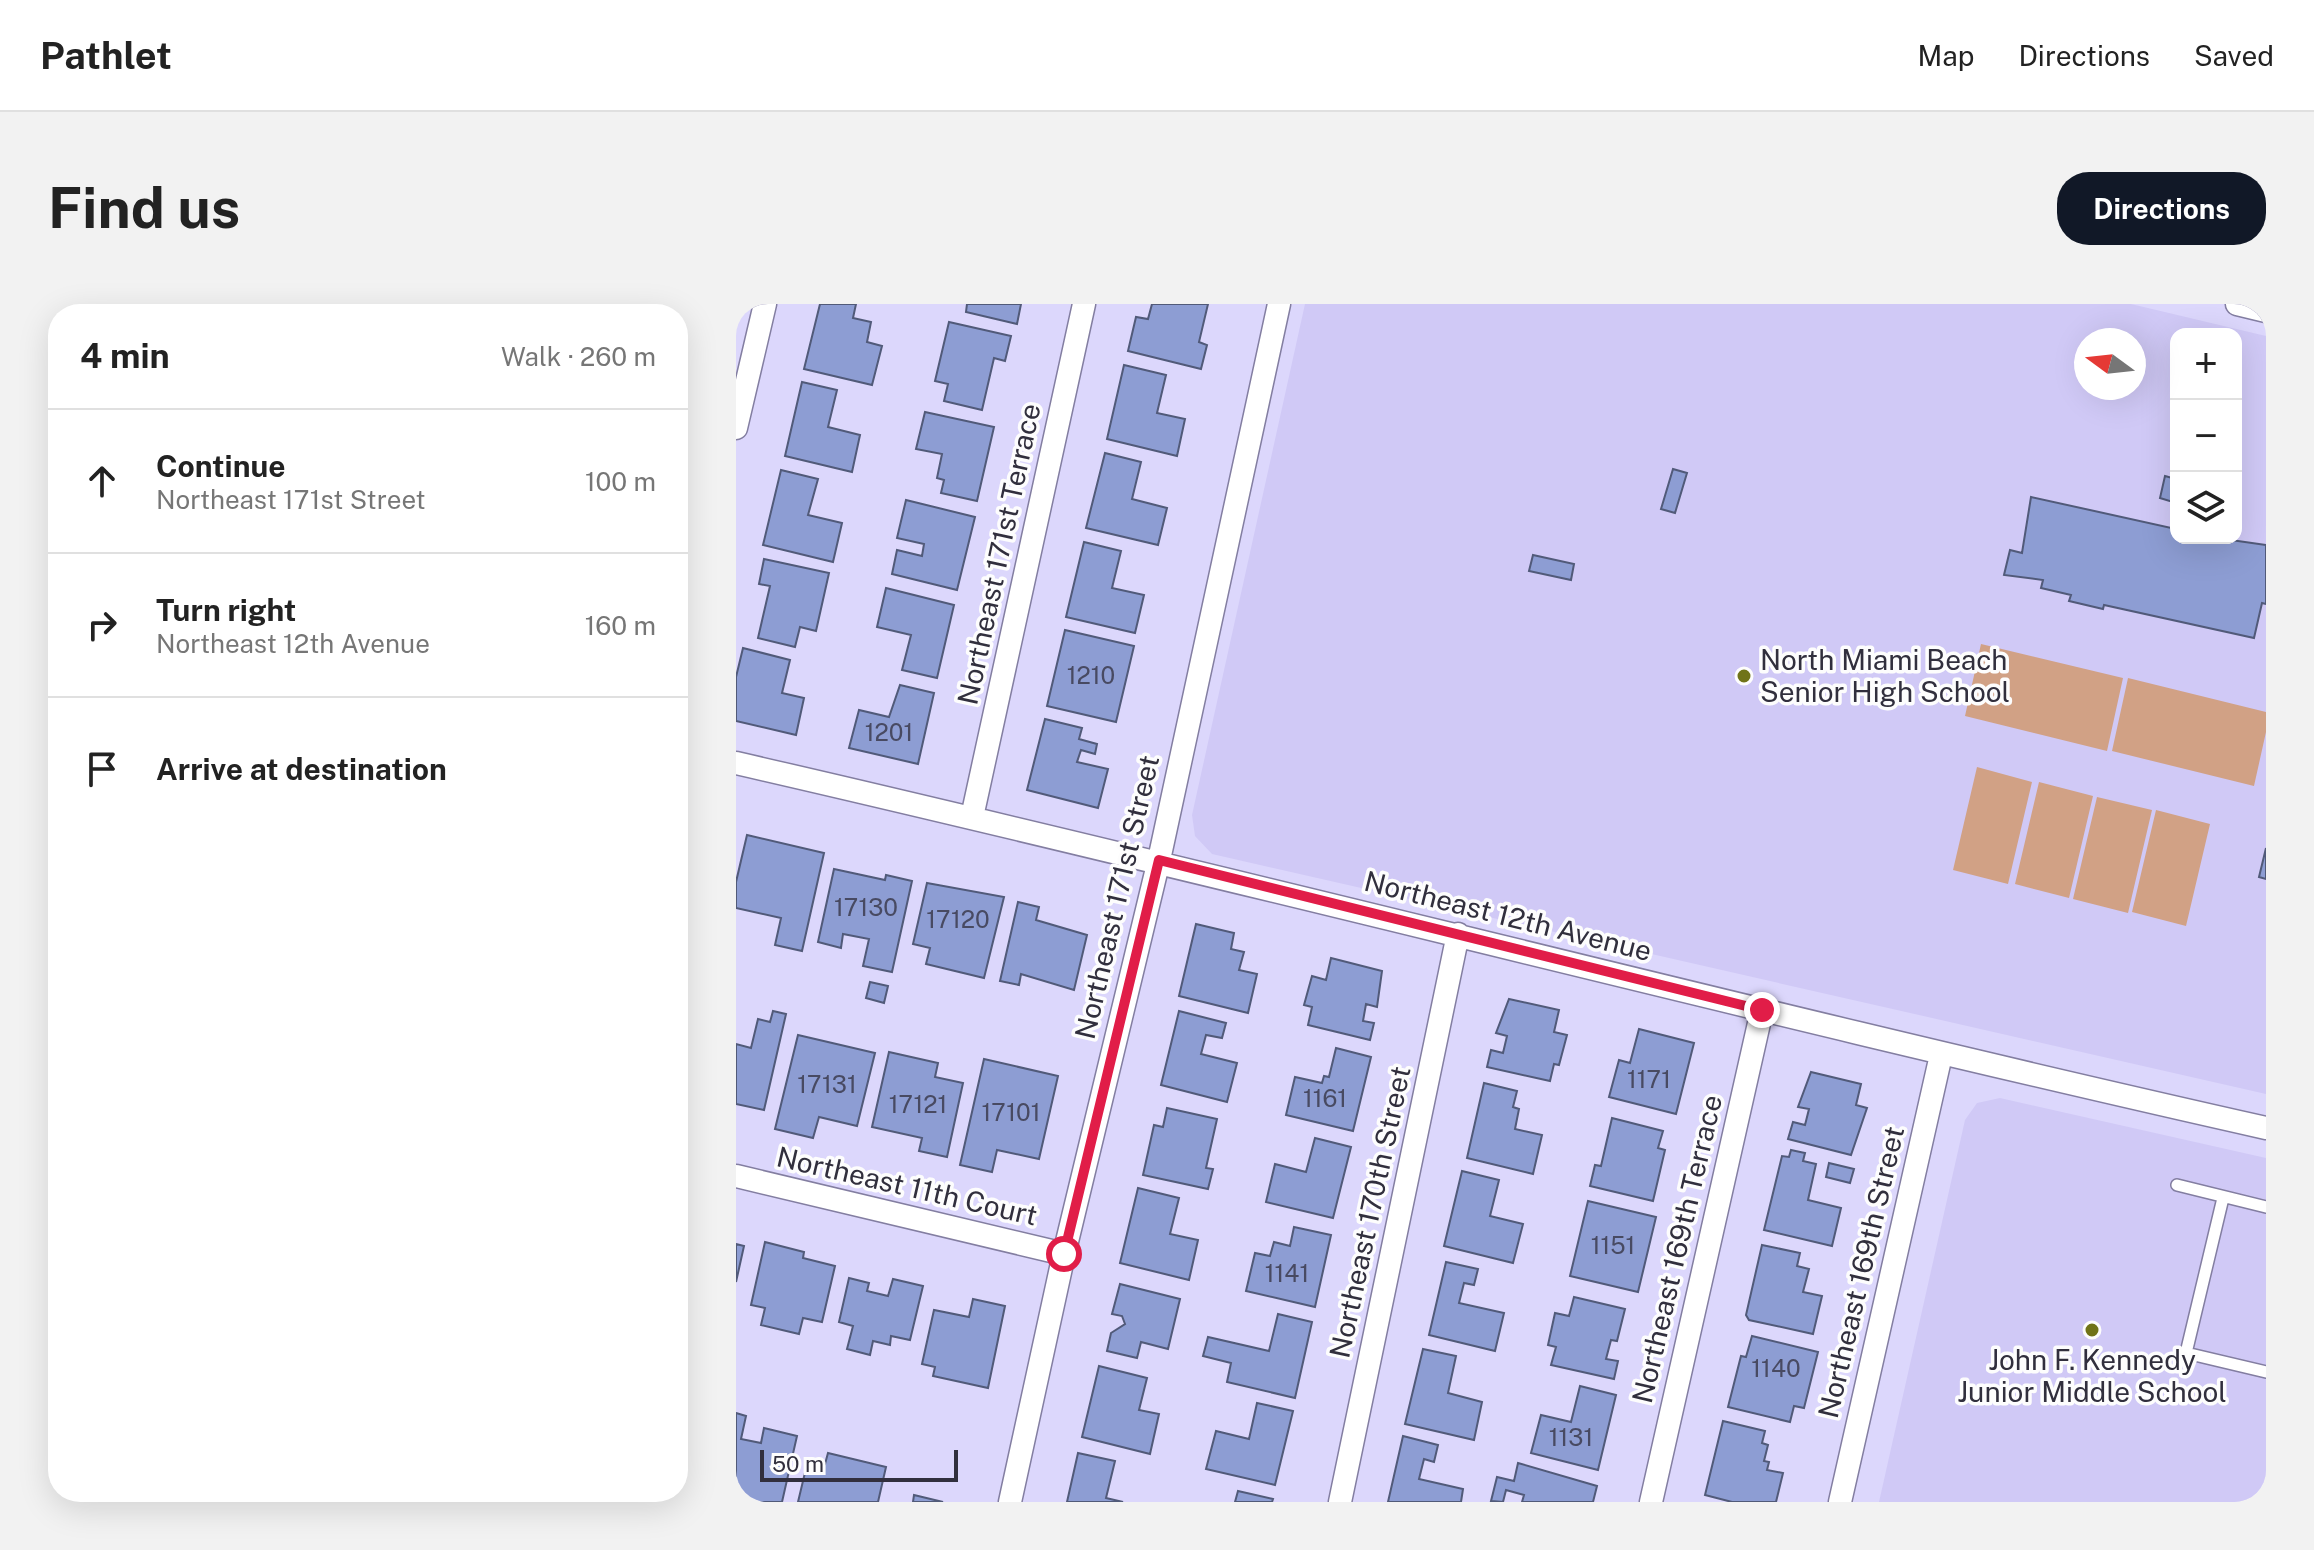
<!DOCTYPE html>
<html lang="en">
<head>
<meta charset="utf-8">
<style>
	:root { --surface:#fff; --page:#f2f2f2; --text:#222; --muted:#767676; --line:#e0e0e0; --accent:#111827 }
	body { margin:0; font-family:"Public Sans",sans-serif; background:var(--page); color:var(--text) }
	.controls { position:absolute; right:24px; top:24px; display:grid; overflow:hidden; border-radius:16px; box-shadow:0 8px 32px #0002 }
	.controls button { width:72px; height:72px; display:grid; place-items:center; padding:0; border:0; border-bottom:2px solid var(--line); background:var(--surface); color:var(--text); font:40px sans-serif }
	.compass { position:absolute; left:1338px; top:24px; width:72px; height:72px; border-radius:50%; background:var(--surface); box-shadow:0 8px 32px #0002; rotate:285deg }
	.scale { position:absolute; left:24px; bottom:20px; width:198px; box-sizing:border-box; padding-left:8px; border:4px solid #312f3d; border-top:0; font-size:22px; line-height:28px; white-space:nowrap; color:#312f3d; -webkit-text-stroke:6px #fdfdfd; paint-order:stroke }
	.stop { position:absolute; width:24px; height:24px; margin:-18px; border:6px solid #e11d48; border-radius:50%; background:#fff }
	.stop.end { background:#e11d48; border-color:#fff; box-shadow:0 2px 8px #0008 }
	.list { margin:0; padding:0; list-style:none }
	h2 { display:flex; justify-content:space-between; align-items:center; height:104px; margin:0; padding:0 32px; font-size:34px }
	h2 small { font-size:26px; font-weight:400; color:var(--muted) }
	.list li { display:grid; grid-template-columns:52px 1fr auto; gap:24px; align-items:center; box-sizing:border-box; height:144px; padding:0 32px; border-top:2px solid var(--line) }
	.list b { display:block; font-size:30px; white-space:nowrap }
	.list p { margin:0; font-size:26px; white-space:nowrap; color:var(--muted) }
	.list em { font-size:26px; font-style:normal; color:var(--muted) }
	.icon { flex:none; width:44px; height:44px; fill:none; stroke:currentColor; stroke-width:2; stroke-linecap:round; stroke-linejoin:round }
	.map { position:relative; flex:none; width:1530px; height:1198px; overflow:hidden; border-radius:32px }
	header { display:flex; align-items:center; gap:48px; box-sizing:border-box; height:112px; padding:0 40px; background:var(--surface); border-bottom:2px solid var(--line) }
	header strong { font-size:38px }
	nav { display:flex; gap:44px; margin-inline-start:auto; font-size:28px }
	.intro { display:flex; align-items:center; justify-content:space-between; box-sizing:border-box; height:192px; padding:0 48px }
	h1 { margin:0; font-size:56px }
	.button { padding:20px 36px; border-radius:32px; background:var(--accent); color:#fff; font-size:28px; font-weight:700 }
	main { display:flex; gap:48px; padding:0 48px }
	aside { flex:1; background:var(--surface); border-radius:32px; box-shadow:0 8px 32px #0002 }
	.map>svg:first-child { display:block }
	.built { fill:#d0c9f6; fill-rule:evenodd }
	.green { fill:#d1a185 }
	.building { fill:#8d9dd3; stroke:#515a79; stroke-width:2 }
	.lines { fill:none; stroke-linecap:round; stroke-linejoin:round }
	.service-casing { stroke:#837ea1; stroke-width:14 }
	.minor-casing { stroke:#837ea1; stroke-width:25 }
	.service { stroke:#fff; stroke-width:11 }
	.minor { stroke:#fff; stroke-width:22 }
	.route { stroke:#e11d48; stroke-width:10 }
	.poi-dot { fill:#707319; stroke:#fdfdfd; stroke-width:3 }
	.labels { text-anchor:middle; stroke-width:7; stroke-linejoin:round; paint-order:stroke }
	.number-label { font-size:24px; fill:#484a62 }
	.street-label { font-size:28px; fill:#312f3d; stroke:#fdfdfd }
	.poi-label { font-size:28px; fill:#312f3d; stroke:#fdfdfd; text-anchor:start }
</style>
</head>
<body>
<header>
<strong>Pathlet</strong>
<nav><a>Map</a><a>Directions</a><a>Saved</a></nav>
</header>
<div class="intro"><h1>Find us</h1><a class="button">Directions</a></div>
<main>
<aside>
<h2>4 min<small>Walk · 260 m</small></h2>
<ul class="list">
<li><svg class="icon" aria-label="ahead" viewBox="0 0 24 24"><path d="M12 20V5M6 11l6-6 6 6"/></svg><div><b>Continue</b><p>Northeast 171st Street</p></div><em>100 m</em></li>
<li><svg class="icon" aria-label="right" viewBox="0 0 24 24"><path d="M7 20v-9h11M14 6l5 5-5 5"/></svg><div><b>Turn right</b><p>Northeast 12th Avenue</p></div><em>160 m</em></li>
<li><svg class="icon" aria-label="arrive" viewBox="0 0 24 24"><path d="M6 21V4h12l-3 4 3 4H6"/></svg><div><b>Arrive at destination</b></div></li>
</ul>
</aside>
<div class="map">
<svg width="1530" height="1198" viewBox="0 0 1530 1198">
	<rect width="100%" height="100%" fill="#dcd7fc"/>
	<path class="built" d="M569,0H1395L1530,32V790L476,550L459,532L456,511ZM1440,30H1500V234H1440ZM1350,36H1398V84H1350Z
		M1264,794L1530,854V1198H1143L1229,816L1241,799Z"/>
	<path class="green" d="M1245,340L1387,374L1371,447L1229,412Z
		M1392,374L1530,408V428L1518,482L1376,447Z
		M1241,463L1296,478L1272,580L1217,566Z
		M1303,478L1357,492L1333,594L1279,580Z
		M1361,493L1416,506L1392,609L1337,595Z
		M1420,506L1474,520L1450,622L1396,608Z"/>
	<path class="building" d="M84,0H120L117,14L135,18L131,38L146,42L136,81L68,65Z
		M231,0H285L281,20L230,8Z
		M416,0H472L463,38L471,41L465,65L392,47L400,13L412,15Z
		M213,18L275,32L269,57L258,54L246,106L208,97L212,80L199,77Z
		M388,61L430,71L421,109L449,115L441,152L371,135Z
		M66,78L101,86L92,123L124,131L116,168L49,152Z
		M189,108L258,123L241,197L205,189L208,176L201,174L206,150L180,145Z
		M369,149L405,158L396,195L431,204L422,241L350,224Z
		M937,165L951,169L939,209L925,205Z
		M45,166L82,175L72,211L106,219L97,258L27,241Z
		M1429,172L1440,175V199L1424,194Z
		M1295,193L1440,225V234H1481L1530,241V300L1526,299L1518,334L1368,301L1367,305L1333,297L1335,291L1305,284L1307,276L1268,271L1274,246L1286,249Z
		M170,196L239,213L221,286L156,270L161,246L186,252L188,240L161,234Z
		M348,238L385,247L376,284L408,291L399,329L330,313Z
		M797,251L838,260L835,276L793,267Z
		M28,255L93,269L80,327L64,323L59,343L22,334L34,282L23,280Z
		M150,284L218,301L201,374L166,366L175,331L141,323Z
		M329,326L398,342L380,418L311,402Z
		M7,344L54,356L46,389L68,394L60,431L0,417V373Z
		M164,381L198,389L182,460L113,444L123,406L153,413Z
		M309,415L346,424L343,435L361,440L359,450L345,446L341,458L372,465L362,504L291,486Z
		M11,531L88,549L66,647L39,641L45,614L0,604V578Z
		M1530,544V575L1523,573Z
		M98,565L149,576L150,571L176,577L156,668L127,662L133,635L107,630L105,644L82,638Z
		M191,579L268,593L248,674L190,660L194,644L177,640Z
		M282,598L303,603L300,616L351,631L338,686L285,670L283,681L264,677Z
		M460,620L498,629L495,645L508,648L503,666L521,670L512,709L443,692Z
		M595,654L646,667L641,703L630,700L627,717L638,719L634,736L572,721L576,703L568,701L576,672L590,676Z
		M134,678L152,682L148,699L130,694Z
		M773,695L823,706L818,728L831,731L823,761L818,760L814,777L751,763L755,746L767,749L771,732L760,729Z
		M37,707L50,710L28,806L0,800V740L15,744L22,715L34,718Z
		M443,707L490,719L486,734L470,731L465,750L501,759L491,798L425,781Z
		M903,725L958,739L940,810L873,793L883,756L894,759Z
		M62,731L139,749L121,822L83,813L77,834L39,825Z
		M600,744L635,753L617,827L550,811L559,773L586,779L588,772L593,773Z
		M153,748L202,759L199,773L227,779L211,853L183,847L186,834L136,823Z
		M248,755L322,772L303,855L261,846L256,868L224,861Z
		M1075,768L1125,780L1120,801L1131,804L1115,851L1052,835L1057,818L1069,821L1073,805L1062,803Z
		M748,779L781,787L777,803L783,805L779,825L806,831L797,870L731,854Z
		M431,804L481,815L470,864L477,865L472,885L407,871L418,821L427,823Z
		M876,814L927,827L922,844L929,846L917,897L854,882L859,861L865,862Z
		M579,834L615,843L597,914L530,898L539,860L570,868Z
		M1055,846L1069,849L1067,857L1080,860L1072,896L1105,904L1096,942L1028,926L1046,852L1053,853Z
		M1093,859L1118,865L1114,879L1090,873Z
		M726,867L763,876L754,912L787,920L777,959L708,942Z
		M402,884L443,894L434,930L462,936L453,976L384,959Z
		M852,897L920,913L902,988L834,972Z
		M558,923L595,931L579,1003L510,987L519,949L534,952L538,938L554,942Z
		M29,938L68,948L67,954L99,962L86,1018L67,1014L63,1030L25,1021L29,1004L15,1001Z
		M0,940L8,942L0,978Z
		M1026,941L1064,949L1061,962L1073,965L1067,988L1086,992L1077,1030L1013,1016L1010,1011Z
		M710,958L742,965L738,981L728,979L723,999L768,1009L759,1047L693,1031Z
		M113,974L133,979L131,987L152,992L157,975L187,982L174,1036L155,1032L154,1041L137,1037L134,1051L111,1045L117,1022L103,1018Z
		M384,980L444,995L432,1045L405,1038L401,1054L371,1047L375,1029L389,1020L386,1012L376,1010Z
		M838,993L889,1005L881,1037L875,1036L870,1055L882,1057L878,1075L815,1061L820,1043L812,1041L819,1009L833,1012Z
		M237,995L269,1002L252,1084L197,1072L199,1063L186,1060L198,1006L233,1013Z
		M542,1010L576,1018L559,1094L491,1078L495,1059L467,1052L472,1033L533,1047Z
		M1016,1032L1082,1048L1068,1104L1058,1102L1054,1118L992,1103L1005,1052L1010,1053Z
		M687,1045L720,1052L712,1089L746,1098L738,1136L669,1120Z
		M363,1062L411,1074L403,1106L423,1110L414,1150L346,1133Z
		M844,1082L880,1091L862,1166L795,1149L805,1111L835,1118Z
		M521,1099L557,1107L539,1181L470,1165L480,1127L513,1135Z
		M0,1109L10,1112L5,1135L25,1139L28,1124L61,1132L46,1198H0Z
		M987,1117L1029,1127L1026,1139L1032,1141L1028,1157L1033,1158L1031,1166L1047,1169L1040,1198H996L969,1191Z
		M667,1132L702,1141L698,1158L688,1155L683,1175L727,1185L725,1198H652Z
		M92,1149L150,1163L142,1198H62L72,1156L89,1160Z
		M342,1149L379,1157L370,1194L387,1198H331Z
		M782,1159L861,1182L857,1198H786L788,1191L770,1186L767,1198L755,1197L761,1173L778,1177Z
		M502,1187L537,1195L536,1198H499Z
		M178,1191L207,1198H177Z"/>
	<g class="lines">
		<defs>
			<path id="service" d="M1441,881L1530,903
				M1487,894L1450,1049L1530,1068"/>
			<path id="minor" d="M1501,0L1530,7
				M0,124L29,0
				M0,459C511,576 1018,709 1530,824
				M236,513L348,0
				M0,872L328,950
				M274,1198L328,950L423,556L543,0
				M604,1198L722,630
				M915,1198L1026,706
				M1104,1198L1205,751"/>
		</defs>
		<use href="#service" class="service-casing"/>
		<use href="#minor" class="minor-casing"/>
		<use href="#service" class="service"/>
		<use href="#minor" class="minor"/>
	</g>
	<g class="lines">
		<path class="route" d="M328,950L423,556L1026,706"/>
	</g>
	<g class="poi-dot">
		<circle cx="1008" cy="372" r="8"/>
		<circle cx="1356" cy="1026" r="8"/>
	</g>
	<g class="labels">
		<g class="number-label">
			<text x="355" y="380">1210</text>
			<text x="153" y="437">1201</text>
			<text x="130" y="612">17130</text>
			<text x="222" y="624">17120</text>
			<text x="913" y="784">1171</text>
			<text x="91" y="789">17131</text>
			<text x="589" y="803">1161</text>
			<text x="182" y="809">17121</text>
			<text x="275" y="817">17101</text>
			<text x="877" y="950">1151</text>
			<text x="551" y="978">1141</text>
			<text x="1040" y="1073">1140</text>
			<text x="835" y="1142">1131</text>
		</g>
		<g class="street-label">
			<text transform="translate(263 250) rotate(-78)" y="10">Northeast 171st Terrace</text>
			<text transform="translate(381 593) rotate(-77)" y="10">Northeast 171st Street</text>
			<text transform="translate(772 612) rotate(14)" y="10">Northeast 12th Avenue</text>
			<text transform="translate(171 882) rotate(13)" y="10">Northeast 11th Court</text>
			<text transform="translate(634 908) rotate(-78)" y="10">Northeast 170th Street</text>
			<text transform="translate(941 945) rotate(-77)" y="10">Northeast 169th Terrace</text>
			<text transform="translate(1125 968) rotate(-77)" y="10">Northeast 169th Street</text>
		</g>
		<g class="poi-label">
			<text x="1024" y="366">North Miami Beach<tspan x="1024" dy="32">Senior High School</tspan></text>
			<text x="1356" y="1066" text-anchor="middle">John F. Kennedy<tspan x="1356" dy="32">Junior Middle School</tspan></text>
		</g>
	</g>
</svg>
<div class="controls">
<button>+</button>
<button>−</button>
<button><svg class="icon" aria-label="layers" viewBox="0 0 24 24"><path d="M12 4l9 5-9 5-9-5zM3 14l9 5 9-5"/></svg></button>
</div>
<svg class="compass" viewBox="-18 -18 36 36"><path d="M0-13l5 13h-10z" fill="#e53935"/><path d="M0 13l5-13h-10z" fill="#767676"/></svg>
<div class="scale">50 m</div>
<div class="stop" style="left:328px;top:950px"></div>
<div class="stop end" style="left:1026px;top:706px"></div>
</div>
</main>
</body>
</html>
